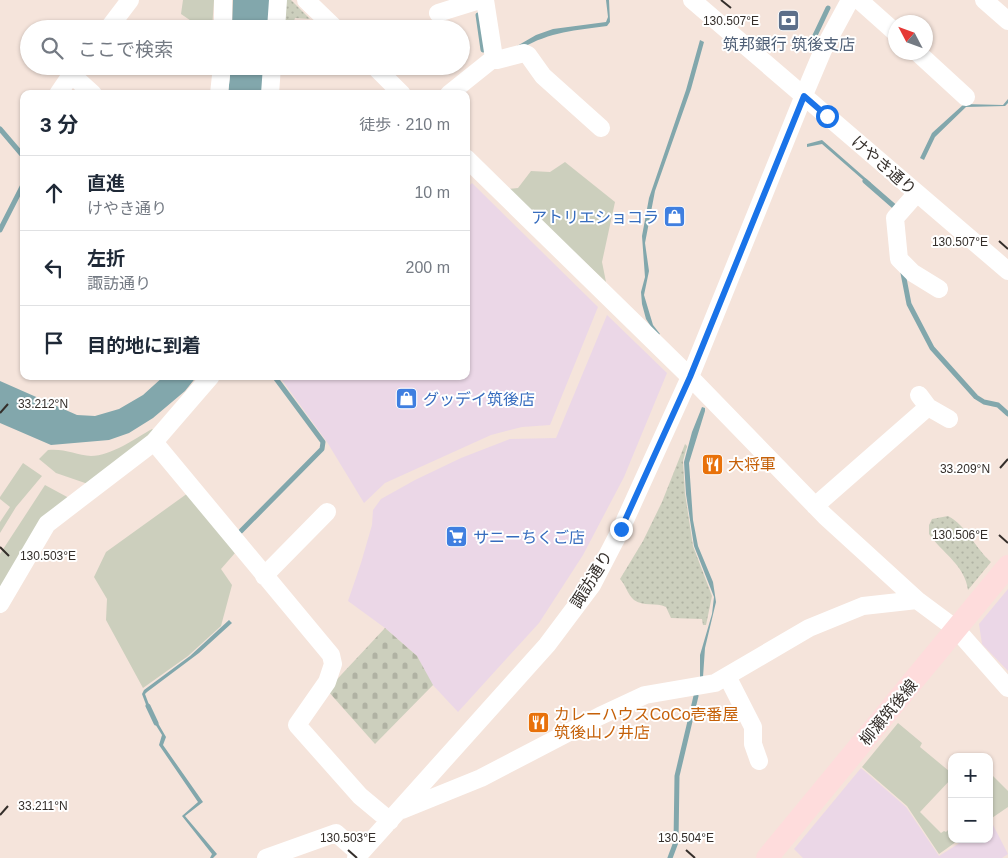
<!DOCTYPE html>
<html lang="ja">
<head>
<meta charset="utf-8">
<style>
	:root { --surface:#fff; --page:#f6f6f7; --text:#1f2937; --muted:#747a83; --line:#e0e1e3 }
	body { margin:0; font-family:Helvetica,"Noto Sans JP",sans-serif; background:var(--page); color:var(--text) }
	.controls { position:absolute; right:15px; bottom:15px; display:grid; overflow:hidden; border-radius:10px; box-shadow:0 1px 4px #0004 }
	.controls button { width:45px; height:45px; display:grid; place-items:center; padding:0; border:0; border-bottom:1px solid var(--line); background:var(--surface); color:var(--text); font:25px sans-serif }
	.compass { position:absolute; left:888px; top:15px; width:45px; height:45px; border-radius:50%; background:var(--surface); box-shadow:0 1px 4px #0004; rotate:311deg }
	.stop { position:absolute; width:15px; height:15px; margin:-11px; border:4px solid #1a73e8; border-radius:50%; background:#fff }
	.stop.end { background:#1a73e8; border-color:#fff; box-shadow:0 1px 5px #0008 }
	.list { margin:0; padding:0; list-style:none }
	h2 { display:flex; justify-content:space-between; align-items:center; height:65px; margin:0; padding:0 20px; font-size:21px }
	h2 small { font-size:16px; font-weight:400; color:var(--muted) }
	.list li { display:grid; grid-template-columns:32px 1fr auto; gap:15px; align-items:center; box-sizing:border-box; height:75px; padding:0 20px; border-top:1px solid var(--line) }
	.list b { display:block; font-size:19px; white-space:nowrap }
	.list p { margin:0; font-size:16px; white-space:nowrap; color:var(--muted) }
	.list em { font-size:16px; font-style:normal; color:var(--muted) }
	.icon { flex:none; width:28px; height:28px; fill:none; stroke:currentColor; stroke-width:2; stroke-linecap:round; stroke-linejoin:round }
	.map { position:relative; flex:none; width:1008px; height:858px; overflow:hidden }
	.search { position:absolute; background:var(--surface); box-shadow:0 1px 4px #0004; left:20px; top:20px; width:450px; height:55px; display:flex; align-items:center; gap:12px; box-sizing:border-box; padding:0 18px; border-radius:28px; color:var(--muted); font-size:19px }
	.panel { position:absolute; background:var(--surface); box-shadow:0 1px 4px #0004; left:20px; top:90px; width:450px; height:290px; border-radius:10px }
	.map>svg:first-child { display:block }
	.commercial { fill:#ebd7e7 }
	.grass { fill:url(#grass-dots) }
	.cemetery { fill:url(#cemetery-stones) }
	.garden { fill:#cccfbd }
	.water { fill:#82a7ac }
	.lines { fill:none; stroke-linecap:round; stroke-linejoin:round }
	.stream { stroke:#82a7ac; stroke-width:5 }
	.minor { stroke:#fff; stroke-width:18 }
	.major { stroke:#fedcdc; stroke-width:22 }
	.route { stroke:#1a73e8; stroke-width:6 }
	.ticks { fill:none; stroke:#342e2a; stroke-width:2 }
	.labels { text-anchor:middle; stroke-width:4; stroke-linejoin:round; paint-order:stroke }
	.service-label { font-size:16px; fill:#4e5e75; stroke:#fff }
	.street-label { font-size:16px; fill:#342e2a; stroke:#fff }
	.shop-label { font-size:16px; fill:#366cbe; stroke:#fff; text-anchor:start }
	.food-label { font-size:16px; fill:#c56008; stroke:#fff; text-anchor:start }
	.ticks-label { font-size:12px; text-anchor:middle; fill:#342e2a; stroke:#fff; stroke-width:4; stroke-linejoin:round; paint-order:stroke }
</style>
</head>
<body>
<div class="map">
<svg width="1008" height="858" viewBox="0 0 1008 858">
	<defs>
		<pattern id="grass-dots" width="8" height="8" patternUnits="userSpaceOnUse" patternTransform="scale(1.25)"><rect width="8" height="8" fill="#cccfbd"/><path d="M2 2h.1M6 6h.1" fill="none" stroke="#b0b2a3" stroke-width="1.8" stroke-linecap="round"/></pattern>
		<pattern id="cemetery-stones" width="16" height="16" patternUnits="userSpaceOnUse" patternTransform="scale(1.25)"><rect width="16" height="16" fill="#cccfbd"/><path d="M2 7V4a2 2 0 0 1 4 0v3zM10 15v-3a2 2 0 0 1 4 0v3z" fill="#b0b2a3"/></pattern>
	</defs>
	<rect width="100%" height="100%" fill="#f5e4db"/>
	<path class="commercial" d="M472,183L598,307L550,425L522,427L491,435L385,483L364,503L327,442L279,376H466V189Z
		M607,315L667,373L624,477L583,555L539,623L458,712L430,682L417,656L385,628L348,601L361,563L372,525L373,510L381,499L415,480L461,458L510,439L556,438Z
		M1008,589V671L982,644L979,624Z
		M861,768L906,807L939,856L966,839H989V825L992,823L1008,854L1002,858H803L794,849Z"/>
	<path class="grass" d="M283,0H291L310,19L295,18L291,29H283Z
		M685,444L687,446L683,461L685,493L693,546L712,596L706,625H703L702,619L671,618L666,607C656,602 643,607 634,600C627,594 626,585 620,579L643,541L662,502Z
		M948,516C967,526 975,548 991,562L968,590C965,565 942,553 929,534V525L932,519Z"/>
	<path class="cemetery" d="M385,628L417,656L433,685L375,744L327,690Z"/>
	<path class="garden" d="M183,0H214L212,29H203L181,14Z
		M565,162L615,202L602,262L606,282L507,189L518,188L531,171L550,172Z
		M152,429L155,431L88,484L56,473L39,459L48,450C63,448 77,455 91,456C111,456 136,438 152,429Z
		M23,463L42,476L16,507L0,533V522L10,507L0,499V497Z
		M45,485L69,498L0,590V554Z
		M188,493L235,553L221,569L232,585L221,626L188,656L143,688L106,620L107,599L94,577L106,552Z
		M898,723L922,743L920,747L949,771L952,769V778L920,812L941,833L944,831L946,832L952,826V839H960L939,854L907,806L862,767Z
		M989,772L1008,791V807L989,820Z"/>
	<path class="water" d="M233,0H271L270,29H232Z
		M606,0H609L610,22L607,26C576,30 550,32 522,48L517,46L536,35L553,29L606,22L608,17Z
		M700,40L704,42L691,89L655,191L645,243L649,271L644,295L653,325L660,334L657,336L646,319L642,304L641,292L645,277L642,236L649,198L686,90Z
		M231,66H267L264,94H228Z
		M1008,99V103L1005,106L966,107L935,137L924,160L920,158L932,133L964,104L1003,105Z
		M822,140L871,183L869,185L822,144L807,147V144Z
		M164,376H197L185,391L153,418L129,433L109,440L51,445L0,423V381L77,415L95,416L119,409L143,395Z
		M702,407L705,408V411L689,463L693,520L698,546L713,582L716,602L705,648L703,677H700V655L712,614L714,597L694,546L686,494L684,462L692,432Z
		M229,620L232,623L199,653L147,692L145,694L151,710H148L142,694L144,690L190,656Z
		M155,718L166,737L163,745L203,802L185,816L217,854L213,858H210L212,854L182,816L198,802L159,745L162,735L152,719Z"/>
	<g class="lines">
		<path class="stream" d="M478,15L483,50
			M810,46L828,8
			M0,129L24,157
			M865,181L896,208L897,210
			M0,230L24,183
			M902,268L909,304L932,348L976,397L984,402L998,405L1008,414
			M241,531L322,449L323,442L274,376
			M148,706L156,723
			M670,858L676,842L677,776L696,696"/>
		<path class="minor" d="M223,0V29
			M306,0L336,29
			M692,0L1008,271
			M859,0L896,33
			M984,0L1008,21
			M438,13L480,0
			M108,29L130,0
			M276,29L278,0
			M917,52L966,97
			M494,58L497,60L524,53L528,55L543,76L601,128
			M374,66L402,94
			M71,74L93,94
			M58,94L77,66
			M219,94L222,66
			M270,94L272,66
			M449,94L494,58L485,0
			M466,158L690,377L825,516L917,600L956,629L1008,688
			M917,193L895,218L899,259L913,273L939,289
			M919,395L928,407L949,419
			M154,442L331,655L333,664L327,682L297,725L360,796L390,821
			M815,506L928,407
			M264,576L327,512
			M0,604L47,524L154,442L211,376
			M727,676L753,727V744L759,761
			M402,810L481,778L600,716L645,695L715,683L809,628L863,606L917,600
			M266,858L336,833L360,854
			M356,858L547,645L592,585L621,529L690,377L804,95L823,50L850,0"/>
		<path class="major" d="M767,858L1008,566"/>
	</g>
	<g class="lines">
		<path class="route" d="M621,529L690,377L804,96L827,116"/>
	</g>
	<path class="ticks" d="M721,0L731,8M999,241L1008,249M0,413L8,404M1000,468L1008,459M999,535L1008,543M0,547L9,556M0,815L8,806M348,850L357,858M686,850L695,858"/>
	<defs>
		<symbol id="bank-square" viewBox="-11 -11 22 22"><rect x="-9" y="-9" width="18" height="18" rx="4" fill="#5c6f8a" stroke="#fff"/><path d="M-6-4H6V4H-6ZM0-2.3a2.3 2.3 0 1 0 0 4.6a2.3 2.3 0 1 0 0-4.6Z" fill="#fff"/></symbol>
		<symbol id="shop-square" viewBox="-11 -11 22 22"><rect x="-9" y="-9" width="18" height="18" rx="4" fill="#3f7fe0" stroke="#fff"/><path d="M-5-2.5h2.3a2.7 3.5 0 0 1 5.4 0H5L5.5 6h-11ZM-1.5-2.5h3a1.5 2.3 0 0 0-3 0Z" fill="#fff"/></symbol>
		<symbol id="restaurant-square" viewBox="-11 -11 22 22"><rect x="-9" y="-9" width="18" height="18" rx="4" fill="#e8710a" stroke="#fff"/><path d="M-5-6h1v4h1v-4h1v4h1v-4h1v5L-1.5 .5V6h-2V.5L-5-1ZM5-6V6H3V1.5H1.5Q1.5-4 5-6Z" fill="#fff"/></symbol>
		<symbol id="supermarket-square" viewBox="-11 -11 22 22"><rect x="-9" y="-9" width="18" height="18" rx="4" fill="#3f7fe0" stroke="#fff"/><path d="M-6-5.5h2.5l.6 2H6L4.5 2H-2.5L-4.4-4H-6ZM-1.5 3.2a1.3 1.3 0 1 0 .1 0ZM3 3.2a1.3 1.3 0 1 0 .1 0Z" fill="#fff"/></symbol>
	</defs>
	<g fill-rule="evenodd">
		<use href="#bank-square" x="776" y="8" width="25" height="25"/>
		<use href="#shop-square" x="662" y="204" width="25" height="25"/>
		<use href="#shop-square" x="394" y="386" width="25" height="25"/>
		<use href="#restaurant-square" x="700" y="452" width="25" height="25"/>
		<use href="#supermarket-square" x="444" y="524" width="25" height="25"/>
		<use href="#restaurant-square" x="526" y="710" width="25" height="25"/>
	</g>
	<g class="labels">
		<g class="service-label">
			<text x="789" y="50">筑邦銀行 筑後支店</text>
		</g>
		<g class="street-label">
			<text transform="translate(884 165) rotate(41)" y="6">けやき通り</text>
			<text transform="translate(591 579) rotate(-58)" y="6">諏訪通り</text>
			<text transform="translate(888 712) rotate(-50)" y="6">柳瀬筑後線</text>
		</g>
		<g class="shop-label">
			<text x="659" y="223" text-anchor="end">アトリエショコラ</text>
			<text x="423" y="405">グッデイ筑後店</text>
			<text x="473" y="543">サニーちくご店</text>
		</g>
		<g class="food-label">
			<text x="728" y="470">大将軍</text>
			<text x="554" y="720">カレーハウスCoCo壱番屋<tspan x="554" dy="18">筑後山ノ井店</tspan></text>
		</g>
	</g>
	<g class="ticks-label">
		<text x="731" y="25">130.507°E</text>
		<text x="960" y="246">130.507°E</text>
		<text x="43" y="408">33.212°N</text>
		<text x="965" y="473">33.209°N</text>
		<text x="960" y="539">130.506°E</text>
		<text x="48" y="560">130.503°E</text>
		<text x="43" y="810">33.211°N</text>
		<text x="348" y="842">130.503°E</text>
		<text x="686" y="842">130.504°E</text>
	</g>
</svg>
<div class="controls">
<button>+</button>
<button>−</button>
</div>
<svg class="compass" viewBox="-18 -18 36 36"><path d="M0-13l5 13h-10z" fill="#e53935"/><path d="M0 13l5-13h-10z" fill="#747a83"/></svg>
<div class="stop" style="left:827px;top:116px"></div>
<div class="stop end" style="left:621px;top:529px"></div>
<div class="search"><svg class="icon" aria-label="search" viewBox="0 0 24 24"><circle cx="10" cy="10" r="6"/><path d="M15 15l6 6"/></svg>ここで検索</div>
<section class="panel">
<h2>3 分<small>徒歩 · 210 m</small></h2>
<ul class="list">
<li><svg class="icon" aria-label="ahead" viewBox="0 0 24 24"><path d="M12 20V5M6 11l6-6 6 6"/></svg><div><b>直進</b><p>けやき通り</p></div><em>10 m</em></li>
<li><svg class="icon" aria-label="left" viewBox="0 0 24 24"><path d="M17 20v-9H6M10 6l-5 5 5 5"/></svg><div><b>左折</b><p>諏訪通り</p></div><em>200 m</em></li>
<li><svg class="icon" aria-label="arrive" viewBox="0 0 24 24"><path d="M6 21V4h12l-3 4 3 4H6"/></svg><div><b>目的地に到着</b></div></li>
</ul>
</section>
</div>
</body>
</html>
